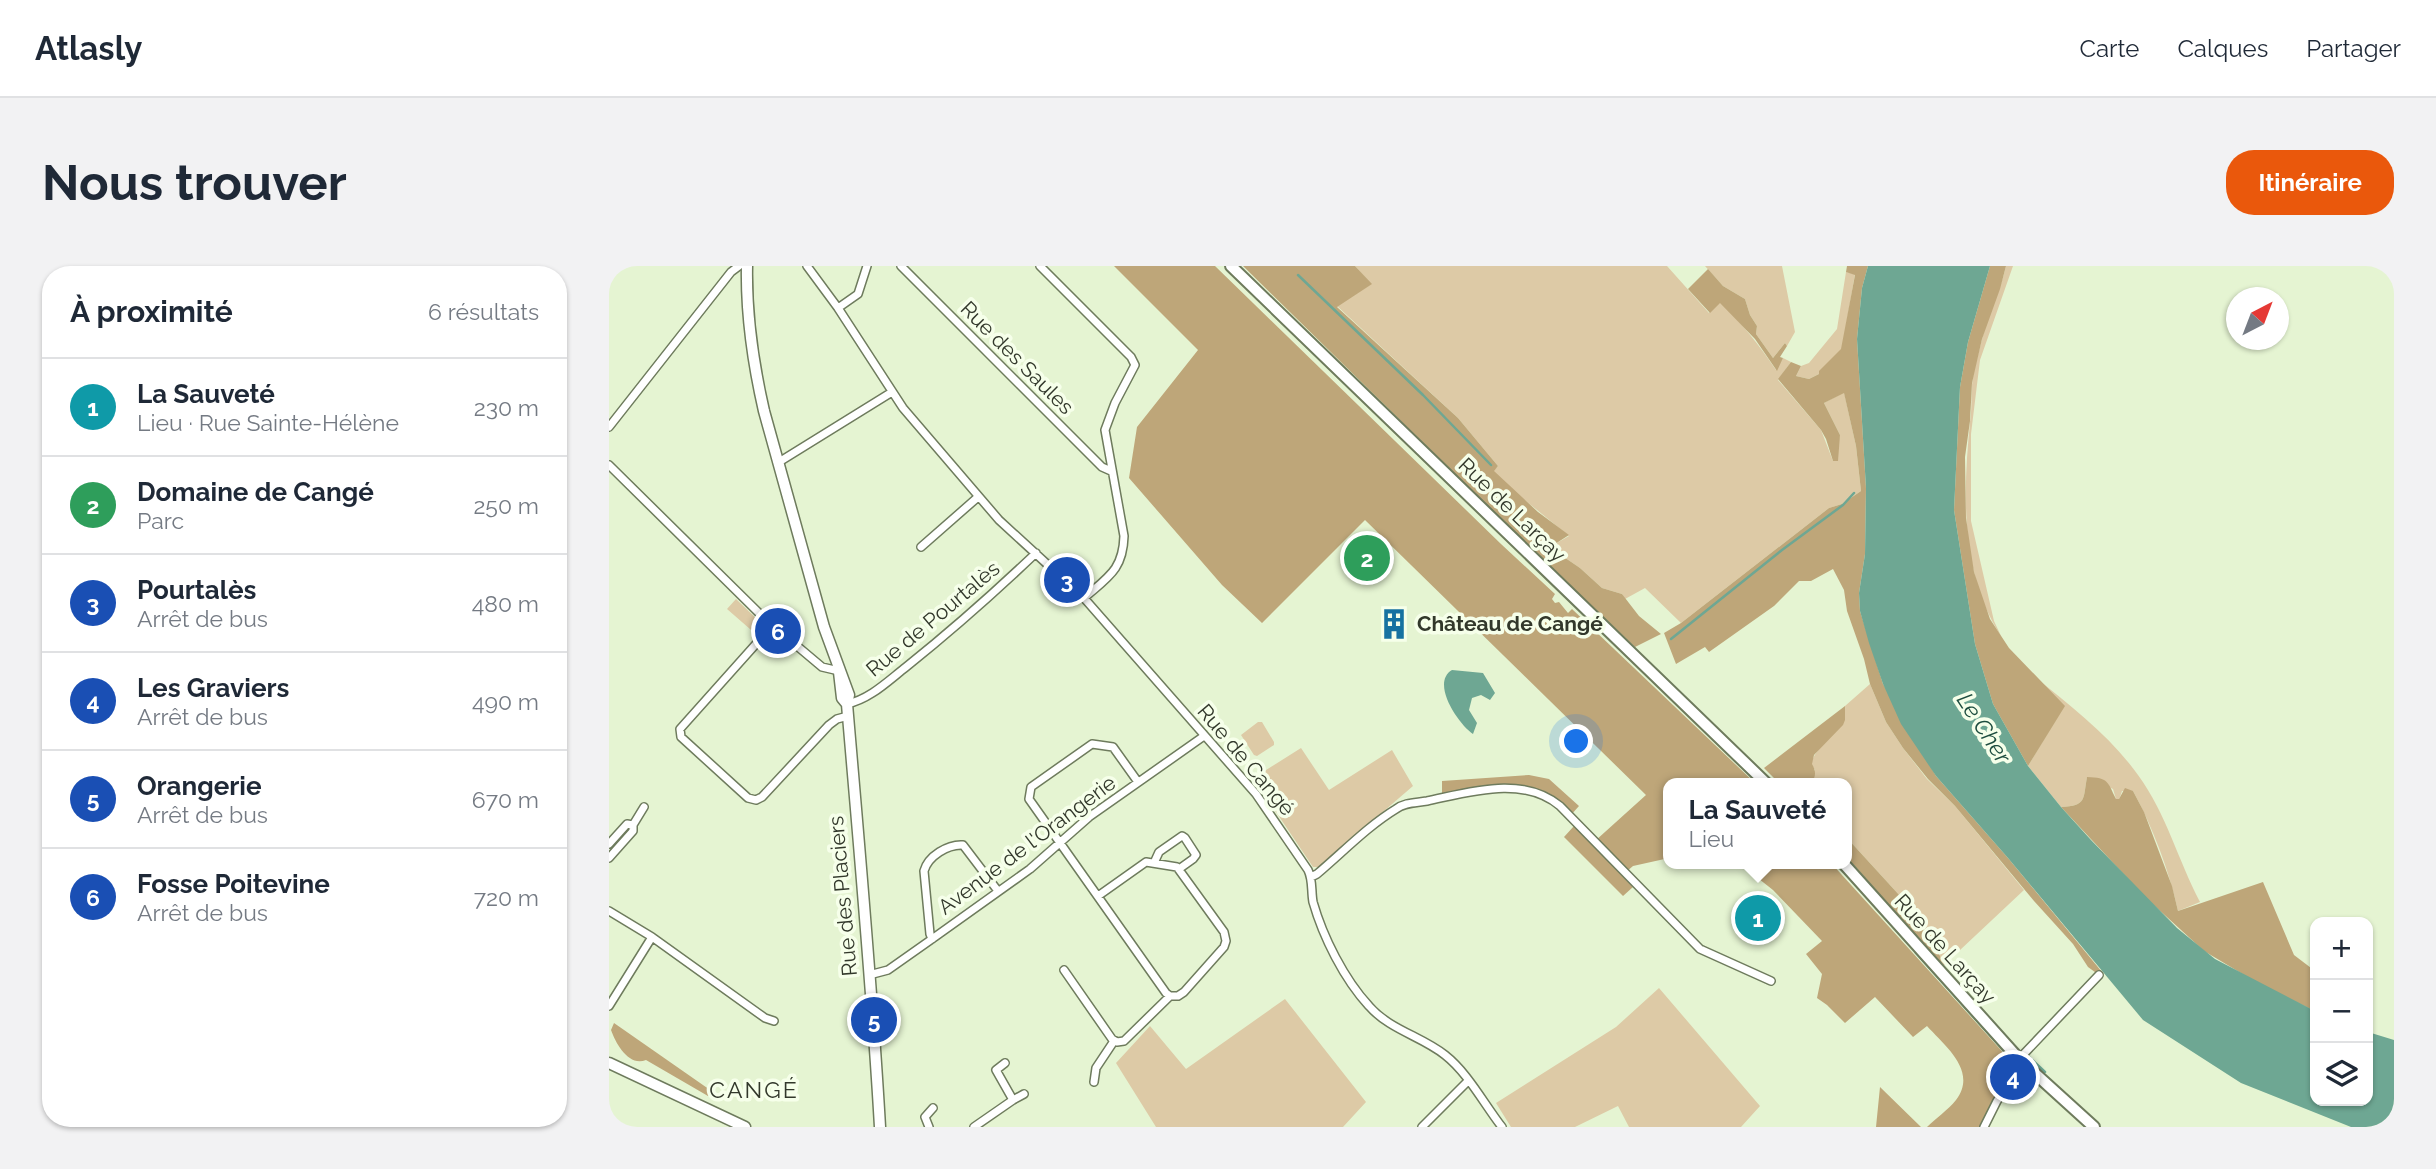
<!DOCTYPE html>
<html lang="fr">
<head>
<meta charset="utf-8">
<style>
	:root { --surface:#fff; --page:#f2f2f3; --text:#1f2937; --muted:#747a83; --line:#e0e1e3; --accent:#ea580c }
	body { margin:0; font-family:Raleway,sans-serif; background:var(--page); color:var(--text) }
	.controls { position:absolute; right:21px; bottom:21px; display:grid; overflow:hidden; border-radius:14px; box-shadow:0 2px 5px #0004 }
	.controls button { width:63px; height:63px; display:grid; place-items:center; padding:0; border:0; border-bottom:2px solid var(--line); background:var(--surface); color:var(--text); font:35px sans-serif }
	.compass { position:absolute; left:1617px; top:21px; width:63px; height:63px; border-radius:50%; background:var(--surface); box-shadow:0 2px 5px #0004; rotate:42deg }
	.you { position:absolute; left:968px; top:476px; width:24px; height:24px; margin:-18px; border:5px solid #fff; border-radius:50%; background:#1a73e8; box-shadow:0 0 0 10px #1a73e833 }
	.badge { display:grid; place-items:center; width:46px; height:46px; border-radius:50%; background:var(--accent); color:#fff; font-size:23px; font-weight:700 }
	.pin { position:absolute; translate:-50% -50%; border:4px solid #fff; box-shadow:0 2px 7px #0006 }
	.popup { position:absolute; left:1054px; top:512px; width:189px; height:91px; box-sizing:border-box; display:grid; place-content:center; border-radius:14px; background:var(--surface); filter:drop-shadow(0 2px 5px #0005); font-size:23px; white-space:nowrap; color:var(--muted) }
	.popup b { font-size:26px; color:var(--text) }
	.popup::after { content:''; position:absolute; left:50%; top:100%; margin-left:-14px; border:14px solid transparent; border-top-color:var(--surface) }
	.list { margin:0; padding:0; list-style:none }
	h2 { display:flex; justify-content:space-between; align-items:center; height:91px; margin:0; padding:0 28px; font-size:30px }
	h2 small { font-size:23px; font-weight:400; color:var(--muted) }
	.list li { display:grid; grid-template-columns:46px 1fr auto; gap:21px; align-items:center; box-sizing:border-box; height:98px; padding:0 28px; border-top:2px solid var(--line) }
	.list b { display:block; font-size:26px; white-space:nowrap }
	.list p { margin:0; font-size:23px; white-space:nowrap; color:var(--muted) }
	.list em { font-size:23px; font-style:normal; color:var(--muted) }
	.icon { flex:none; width:38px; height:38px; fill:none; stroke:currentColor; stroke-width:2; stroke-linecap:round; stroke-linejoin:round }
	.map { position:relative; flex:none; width:1785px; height:861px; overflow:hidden; border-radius:28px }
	header { display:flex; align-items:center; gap:42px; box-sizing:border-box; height:98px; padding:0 35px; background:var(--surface); border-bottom:2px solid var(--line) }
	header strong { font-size:33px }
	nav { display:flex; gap:38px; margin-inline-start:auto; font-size:24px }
	.intro { display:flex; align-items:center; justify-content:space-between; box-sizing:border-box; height:168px; padding:0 42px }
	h1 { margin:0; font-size:49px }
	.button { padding:18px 32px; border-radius:28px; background:var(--accent); color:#fff; font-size:24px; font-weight:700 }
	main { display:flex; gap:42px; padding:0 42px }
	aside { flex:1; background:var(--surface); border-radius:28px; box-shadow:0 2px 5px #0004 }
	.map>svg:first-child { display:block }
	.green { fill:#ddcaa6 }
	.forest { fill:#bea679 }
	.water { fill:#6ea793 }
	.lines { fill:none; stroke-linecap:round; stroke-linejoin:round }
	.stream { stroke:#6ea793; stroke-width:2.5 }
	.street-casing { stroke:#6e7b5d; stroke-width:10 }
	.secondary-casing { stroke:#6e7b5d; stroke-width:13 }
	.primary-casing { stroke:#6e7b5d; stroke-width:14 }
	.street { stroke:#fff; stroke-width:7 }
	.secondary { stroke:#fff; stroke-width:10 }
	.primary { stroke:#fff; stroke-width:10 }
	.labels { text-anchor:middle; stroke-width:7; stroke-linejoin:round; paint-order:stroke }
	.street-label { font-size:21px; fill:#32382b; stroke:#f6ffea }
	.poi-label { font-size:21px; font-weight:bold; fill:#32382b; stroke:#f6ffea; text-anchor:start }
	.water-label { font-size:23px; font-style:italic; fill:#1d4d3f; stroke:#f6ffea }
	.neighbourhood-label { font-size:23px; letter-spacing:2px; fill:#32382b; stroke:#f6ffea }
</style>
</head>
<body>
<header>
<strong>Atlasly</strong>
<nav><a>Carte</a><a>Calques</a><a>Partager</a></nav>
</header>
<div class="intro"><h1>Nous trouver</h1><a class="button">Itinéraire</a></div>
<main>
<aside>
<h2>À proximité<small>6 résultats</small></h2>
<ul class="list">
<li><span class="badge" style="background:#0f9aa8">1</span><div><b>La Sauveté</b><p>Lieu · Rue Sainte-Hélène</p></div><em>230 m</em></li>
<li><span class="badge" style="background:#2e9e5b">2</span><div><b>Domaine de Cangé</b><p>Parc</p></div><em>250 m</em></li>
<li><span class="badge" style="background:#1a4fb4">3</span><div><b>Pourtalès</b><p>Arrêt de bus</p></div><em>480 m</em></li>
<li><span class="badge" style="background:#1a4fb4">4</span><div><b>Les Graviers</b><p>Arrêt de bus</p></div><em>490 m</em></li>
<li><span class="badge" style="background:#1a4fb4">5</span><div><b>Orangerie</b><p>Arrêt de bus</p></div><em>670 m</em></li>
<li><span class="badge" style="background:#1a4fb4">6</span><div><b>Fosse Poitevine</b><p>Arrêt de bus</p></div><em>720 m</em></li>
</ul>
</aside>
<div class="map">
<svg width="1785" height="861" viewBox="0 0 1785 861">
	<rect width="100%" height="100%" fill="#e5f4d2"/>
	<path class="green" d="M746,0H1058L1100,47L1111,36C1133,57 1150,79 1167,104L1174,92L1182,96L1169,114L1212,164L1224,195L1231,169L1215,137L1235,126L1247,180L1252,225L1233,238L1220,242L1072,357L1036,322L1016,333L1013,328L993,322L971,302L952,289L946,278L960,270L901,222L884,205L889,200L849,152L728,40L762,18Z
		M1096,0H1173L1186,66L1178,80L1176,77L1164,92L1147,68L1148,60L1141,49L1136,33L1114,20Z
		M1397,0H1404L1371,94L1362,168V255L1385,355L1392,370C1351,307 1354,228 1361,156C1363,144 1362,131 1363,119C1364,105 1369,90 1372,77C1378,51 1391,26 1397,0Z
		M1237,6L1246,8L1233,83L1210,108L1200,113L1187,110L1192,100L1200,97L1228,63Z
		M127,333L152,357L153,365L149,370L118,343Z
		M1427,412C1463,441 1502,471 1529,509C1557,547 1569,594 1591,636L1569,645C1560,604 1544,562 1524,525H1513L1510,534L1507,533L1504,523L1478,511C1474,533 1478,540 1452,541L1419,500L1455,440Z
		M1261,418L1277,456L1294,482L1318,513L1346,540L1415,624L1334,700L1325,671L1313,654L1238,572V517H1198L1206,504L1202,498C1209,474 1238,467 1236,440Z
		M649,456H653L665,476V479L648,490L645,489L632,469Z
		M692,482L720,524L783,484L804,520L710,601H704L653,525L643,513Z
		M1050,722L1151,840L1132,861H1020L1009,840L966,861H902L887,837L1007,761Z
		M676,733L757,836L734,861H547L507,797L541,760L577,803Z"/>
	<path class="forest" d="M505,0H606L892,278L946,328L943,333L946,337L950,336L959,347L963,343L1146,517H1060V592L1024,600L1017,606L986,575L1037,529L756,254L653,357L613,319L520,212L528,161L589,84Z
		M634,0H746L763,18L728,41L849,152L889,200L885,205L929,246L960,269L946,278L952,289L971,302L993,322L1013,328L1030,350L1052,368L1026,381L936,296Z
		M1238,0H1259L1253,22L1248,73L1257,222L1256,288L1250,327L1251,345L1274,418L1327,510L1399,592L1493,706L1490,709L1479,701L1464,678L1425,635L1346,540L1319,513L1294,482L1277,456L1261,418L1255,393L1238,345L1235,324L1224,303L1202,315H1190L1165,340L1100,386L1096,381L1067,398L1055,367L1072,357L1220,242L1233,238L1252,225L1247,180L1235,127L1215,137L1231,169L1229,195H1224L1217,173L1212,164L1169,113L1182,96L1192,100L1187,110L1200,113L1210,108V105L1232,83L1246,9L1237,6Z
		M1381,0H1397L1391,23L1373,73L1363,117L1361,155L1356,191L1357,252L1365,306L1381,353L1400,382L1456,440L1419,500L1384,438L1366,378L1345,244L1351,121L1359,76Z
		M1099,3L1114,20L1136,33L1141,49L1148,60L1147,68L1164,92L1176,77L1178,80L1171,91L1174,92L1168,105L1146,73L1111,37L1101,47L1079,23Z
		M1236,440V454L1234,459L1205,489L1203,498C1207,505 1207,509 1203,517H1170L1155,502Z
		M920,509L940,513L970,540L961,550L945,535L915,523L833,530V515Z
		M1478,511C1500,512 1498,515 1507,533H1510L1516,522L1524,525L1535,546L1563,620L1569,645L1654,616L1685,689L1706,705V745L1652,719L1595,685L1536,631L1452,541C1478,540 1474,533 1478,511Z
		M965,560L1024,621L1014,630L955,571Z
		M1238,572L1313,654L1325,671L1334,700L1238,591Z
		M1131,598H1223L1401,794L1408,805L1375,861H1318C1327,852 1339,844 1347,834C1369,805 1336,780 1318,760L1304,771L1266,731L1236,757L1218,739L1208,732L1213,708L1197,688L1213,675L1164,624Z
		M5,757L104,826L99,830L37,794C20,801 7,778 2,764Z
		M1271,821L1312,861H1267Z"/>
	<path class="water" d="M1259,0H1381L1359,76L1351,121L1345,244L1366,378L1384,438L1419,500L1452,541L1482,574L1568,662L1606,693L1706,745V835H1759V766L1785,774V861H1742L1632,817L1534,754L1399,592L1327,510L1292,458L1274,418L1260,377L1251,345L1250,327L1256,288L1257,222L1248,73L1253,22Z
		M843,404L874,407L886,427L881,434L872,429L863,432L860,444L868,457L864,468C850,459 821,417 843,404Z"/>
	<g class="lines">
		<path class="stream" d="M689,9L814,129L882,199
			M1062,373L1173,284L1234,239L1245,227
			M1307,687L1397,787
			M1420,791L1436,806"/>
		<defs>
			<path id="street" d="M198,0L229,42L294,142L390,254L475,332L647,528L699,604C704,614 702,625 704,636C714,671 735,713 760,740C781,764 812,770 836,789C859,807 875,838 893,861
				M292,0L493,201L502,205
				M431,0L522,91L526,99L506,137L496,164L515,270C514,304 499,311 475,332
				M229,42L249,28L258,0
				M0,161L122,6L130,0
				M170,196L283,126
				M0,199L156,353L213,401L230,405
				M312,281L369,231
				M163,360L71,463L72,471L139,532L147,534L153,531L220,459L228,453L239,450
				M238,438C261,433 279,415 297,401C342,365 385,327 427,287
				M24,559L35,541
				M0,578L18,558L24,559V565L0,592
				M545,597L550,586L573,570L576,572L587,589L584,593L570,603
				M702,611L708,608C734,586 759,560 787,543C796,536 807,537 818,535C861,526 914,509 951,540L1091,683L1162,715
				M489,630L537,596L568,601L615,666L617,675L615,681L575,726L569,730H561L557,727L420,533L422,521L483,478L504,481L529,516
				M0,645L43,671L0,740
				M43,671L156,752L165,755
				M323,673L321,668L315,605C319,590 339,578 354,579L389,625
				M455,704L503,773L508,776L515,775L561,730
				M260,709L279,704L323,673L421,603L480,551L595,470
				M1410,793L1490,709
				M485,816L487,802L505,775
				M404,834L415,828
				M320,861L316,851L324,842
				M365,861L404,834L387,804L396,797
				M813,861L859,815
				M1375,861L1388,835L1414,797"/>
			<path id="secondary" d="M138,0C137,49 144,97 155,145L215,361L240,429L238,438C250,579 263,720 271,861
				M230,406L233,432L238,438
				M0,797L136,861"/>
			<path id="primary" d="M622,0L1157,517
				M1235,598L1410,793L1485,861"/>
		</defs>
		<use href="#street" class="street-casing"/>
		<use href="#secondary" class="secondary-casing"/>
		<use href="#primary" class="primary-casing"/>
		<use href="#street" class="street"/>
		<use href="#secondary" class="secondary"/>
		<use href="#primary" class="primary"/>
	</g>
	<defs>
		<symbol id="building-bare" viewBox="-9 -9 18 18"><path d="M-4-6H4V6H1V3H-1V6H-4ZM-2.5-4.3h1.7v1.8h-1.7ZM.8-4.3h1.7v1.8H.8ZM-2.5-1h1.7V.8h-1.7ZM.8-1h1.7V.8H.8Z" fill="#1772a1" stroke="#f6ffea" stroke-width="2.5" paint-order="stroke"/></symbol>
	</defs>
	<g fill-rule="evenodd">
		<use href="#building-bare" x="763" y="336" width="44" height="44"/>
	</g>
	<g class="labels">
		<g class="street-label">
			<text transform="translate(408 92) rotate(45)" y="7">Rue des Saules</text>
			<text transform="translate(903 244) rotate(44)" y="7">Rue de Larçay</text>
			<text transform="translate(324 353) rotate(-40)" y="7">Rue de Pourtalès</text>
			<text transform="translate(637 494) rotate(50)" y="7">Rue de Cangé</text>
			<text transform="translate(418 579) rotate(-37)" y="7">Avenue de l'Orangerie</text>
			<text transform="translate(234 630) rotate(-95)" y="7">Rue des Placiers</text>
			<text transform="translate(1336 683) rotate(48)" y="7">Rue de Larçay</text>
		</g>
		<g class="poi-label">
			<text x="808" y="365">Château de Cangé</text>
		</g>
		<g class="water-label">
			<text transform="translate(1375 462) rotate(57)" y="8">Le Cher</text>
		</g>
		<g class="neighbourhood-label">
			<text x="145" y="832">CANGÉ</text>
		</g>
	</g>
</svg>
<div class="controls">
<button>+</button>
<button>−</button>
<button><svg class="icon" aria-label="layers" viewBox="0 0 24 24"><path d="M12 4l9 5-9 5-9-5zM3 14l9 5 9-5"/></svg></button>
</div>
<svg class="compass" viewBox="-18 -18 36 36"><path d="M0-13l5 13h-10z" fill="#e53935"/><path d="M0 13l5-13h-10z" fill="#747a83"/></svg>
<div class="you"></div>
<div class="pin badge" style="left:1149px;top:652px;background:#0f9aa8">1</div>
<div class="popup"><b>La Sauveté</b>Lieu</div>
<div class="pin badge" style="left:758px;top:292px;background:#2e9e5b">2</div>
<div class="pin badge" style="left:458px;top:314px;background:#1a4fb4">3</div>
<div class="pin badge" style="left:1404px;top:811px;background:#1a4fb4">4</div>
<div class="pin badge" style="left:265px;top:754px;background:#1a4fb4">5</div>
<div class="pin badge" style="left:169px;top:365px;background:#1a4fb4">6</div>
</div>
</main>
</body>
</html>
